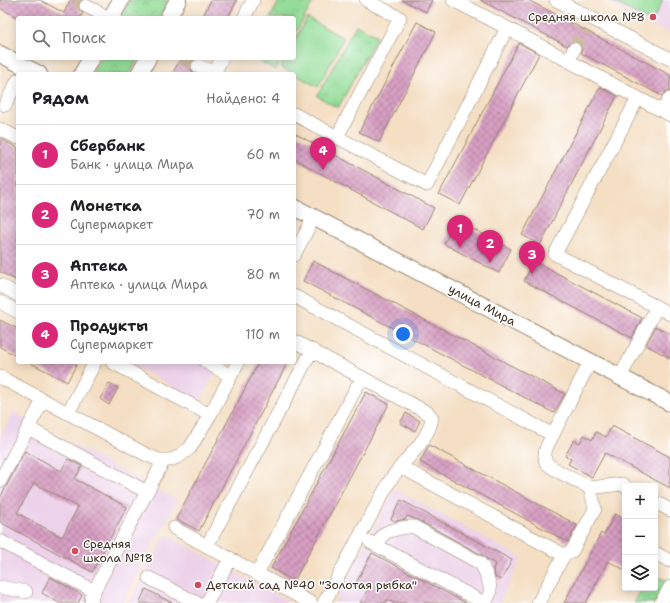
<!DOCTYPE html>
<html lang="ru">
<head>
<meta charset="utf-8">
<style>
	:root { --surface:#fff; --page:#f6f6f6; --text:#202124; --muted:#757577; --line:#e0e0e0; --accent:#db2777 }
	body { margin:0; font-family:"Shantell Sans",sans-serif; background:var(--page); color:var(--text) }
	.controls { position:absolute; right:12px; bottom:12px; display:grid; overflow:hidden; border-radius:4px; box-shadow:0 2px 10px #0003 }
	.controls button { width:36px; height:36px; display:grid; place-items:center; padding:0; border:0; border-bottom:1px solid var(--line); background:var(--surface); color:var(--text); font:20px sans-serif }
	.you { position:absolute; left:403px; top:334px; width:14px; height:14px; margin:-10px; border:3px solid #fff; border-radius:50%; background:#1a73e8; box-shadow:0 0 0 6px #1a73e833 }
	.badge { display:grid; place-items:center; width:26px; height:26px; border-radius:50%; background:var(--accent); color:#fff; font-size:13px; font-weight:700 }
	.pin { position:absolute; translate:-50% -33px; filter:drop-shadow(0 1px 2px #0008) }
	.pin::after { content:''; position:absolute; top:21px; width:14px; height:12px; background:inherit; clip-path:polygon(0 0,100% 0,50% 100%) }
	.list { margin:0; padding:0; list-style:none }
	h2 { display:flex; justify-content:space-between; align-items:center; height:52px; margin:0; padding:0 16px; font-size:17px }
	h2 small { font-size:13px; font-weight:400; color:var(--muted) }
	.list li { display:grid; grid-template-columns:26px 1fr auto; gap:12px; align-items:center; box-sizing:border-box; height:60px; padding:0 16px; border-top:1px solid var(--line) }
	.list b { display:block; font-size:15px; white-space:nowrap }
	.list p { margin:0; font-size:13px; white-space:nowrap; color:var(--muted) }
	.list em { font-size:13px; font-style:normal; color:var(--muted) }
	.icon { flex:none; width:22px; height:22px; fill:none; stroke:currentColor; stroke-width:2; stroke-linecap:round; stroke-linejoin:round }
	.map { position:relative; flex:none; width:670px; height:603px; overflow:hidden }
	.search { position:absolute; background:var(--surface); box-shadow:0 2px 10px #0003; left:16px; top:16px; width:280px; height:44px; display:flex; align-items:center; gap:10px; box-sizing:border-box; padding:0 14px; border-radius:4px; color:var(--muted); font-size:15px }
	.panel { position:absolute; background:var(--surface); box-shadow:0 2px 10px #0003; left:16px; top:72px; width:280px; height:292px; border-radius:4px }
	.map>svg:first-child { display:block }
	.built { fill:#ecd1e9 }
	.park { fill:url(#park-crowns); stroke:#68845c }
	.garden { fill:#94dd99; stroke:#68845c }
	.building { fill:url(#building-cross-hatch); fill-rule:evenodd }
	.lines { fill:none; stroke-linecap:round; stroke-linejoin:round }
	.minor-tunnel { stroke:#cfbba3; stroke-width:13; stroke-dasharray:13 6; stroke-linecap:butt }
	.minor-casing { stroke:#988471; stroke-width:14 }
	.major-casing { stroke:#988471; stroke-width:18 }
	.minor { stroke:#fff; stroke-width:13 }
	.major { stroke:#fff; stroke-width:16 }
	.poi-dot { fill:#d1495b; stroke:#fff; stroke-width:1.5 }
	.labels { text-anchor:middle; stroke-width:3; stroke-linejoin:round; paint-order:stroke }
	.poi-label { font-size:12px; fill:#3b2a1e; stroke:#fff; text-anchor:start }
	.street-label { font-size:12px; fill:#3b2a1e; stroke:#fff }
</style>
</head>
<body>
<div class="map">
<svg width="670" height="603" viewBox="0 0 670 603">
	<defs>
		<pattern id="park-crowns" width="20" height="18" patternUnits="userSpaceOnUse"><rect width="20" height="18" fill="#94dd99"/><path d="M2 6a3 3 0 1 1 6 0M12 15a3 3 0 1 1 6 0" fill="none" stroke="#80be83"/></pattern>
		<pattern id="building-cross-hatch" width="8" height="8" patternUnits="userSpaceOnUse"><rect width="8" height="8" fill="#d79fc2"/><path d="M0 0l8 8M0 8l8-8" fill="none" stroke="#b0829d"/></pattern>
	</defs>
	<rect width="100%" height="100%" fill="#fff"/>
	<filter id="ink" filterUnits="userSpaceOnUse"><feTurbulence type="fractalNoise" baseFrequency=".025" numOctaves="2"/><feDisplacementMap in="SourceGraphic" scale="8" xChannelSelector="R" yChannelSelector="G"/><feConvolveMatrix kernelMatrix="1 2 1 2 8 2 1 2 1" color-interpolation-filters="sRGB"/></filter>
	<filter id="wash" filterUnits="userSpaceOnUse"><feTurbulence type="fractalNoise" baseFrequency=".012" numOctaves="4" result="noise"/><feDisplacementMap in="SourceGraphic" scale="16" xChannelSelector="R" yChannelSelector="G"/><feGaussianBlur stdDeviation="0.9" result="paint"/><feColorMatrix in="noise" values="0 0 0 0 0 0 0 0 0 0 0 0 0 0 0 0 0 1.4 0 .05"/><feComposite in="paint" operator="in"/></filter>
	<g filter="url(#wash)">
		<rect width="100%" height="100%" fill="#f4dfc4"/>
		<path class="built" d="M604,0H670V34Z
			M127,362H220L200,401Z
			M13,412L177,500L122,603H0V436Z
			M395,489L522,558L499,603H334Z
			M166,534L291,603H129Z"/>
		<path class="park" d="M130,0H168L159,18H121Z
			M280,0H309L313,2L294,36V18H270Z
			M356,25L377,36L338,108L317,96Z
			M101,58H138L130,74H92Z
			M254,58H282L276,70Z
			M655,577L667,580L655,603H634L642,588H655Z"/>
		<path class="garden" d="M610,0H663L652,22Z
			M307,18L344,38L318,87L281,67L285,58H294V42Z"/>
		<g id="blocks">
			<path class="building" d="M0,0H40L64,13L70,0H81L78,7L80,11L83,13L80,18H18L0,8Z
				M211,0H237L228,18H202Z
				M402,0H432L426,12Z
				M480,0H528L670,75V91L665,92L662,96L581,53L582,48L578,42L573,41L567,46Z
				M417,22L436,32L379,142L359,132Z
				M519,43L539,54L460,205L439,194Z
				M181,58H203H196L191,63L190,68L194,74H172Z
				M600,87L617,96L540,245L522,235Z
				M294,133L434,208L423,229L294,159Z
				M0,138L18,148V281L0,272Z
				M456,220L511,249L499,273L444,244Z
				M313,261L565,394L554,413L303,281Z
				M534,261L642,318L632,338L524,281Z
				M0,320L18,329V357L0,347Z
				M656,326L670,334V358L646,345Z
				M29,362H78L67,382Z
				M259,362H288L199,531L176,519Z
				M109,383L118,388L109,405L100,399Z
				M366,392L389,404L294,581L271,568Z
				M406,413L420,421L415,431L400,423Z
				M612,426L670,457V488L605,453L592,477L568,464L571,459L565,456L574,440L580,443L584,435L592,440L596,432L606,437Z
				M429,445L577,525L568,542L420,462Z
				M25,451L61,471L68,459L82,466L75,479L127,507L92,572L0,522V498ZM34,483L78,507L62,537L17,513Z
				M401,500L512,560L501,580L495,577L493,569L495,564L488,560L484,556L418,520L407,516L406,519L395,521L391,519Z
				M615,514L625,519V570L608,561L586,603H564L601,533L604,535Z
				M372,553L466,603H394L387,600L385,603H360L368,589L356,583Z
				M50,577L82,595L78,603H59L42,593Z
				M146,589L172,603H139Z"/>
		</g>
	</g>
	<g filter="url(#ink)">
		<use href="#blocks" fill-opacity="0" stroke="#988471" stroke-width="1"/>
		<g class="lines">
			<path class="minor-tunnel" d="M75,0L86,6
				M574,49L584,30
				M182,58L198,66"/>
			<defs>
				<path id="minor" d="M453,0L507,28
					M556,0L670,59
					M86,6L109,18
					M244,18L253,0
					M568,61L574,49
					M198,66L215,72
					M218,74L215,72L222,58
					M5,105L18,80
					M663,111L669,99
					M294,114L427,185L507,28L638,98
					M670,115L638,98L555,254L670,314
					M0,129L18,138
					M337,137L400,18L366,0
					M294,255L314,217
					M0,285L18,295
					M294,296L553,435
					M0,302L18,312
					M294,341L428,413L432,418C428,443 402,461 390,481C367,521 346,563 324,603
					M112,362L210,415
					M206,362L231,376
					M0,377L147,455L159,460H170L178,457L190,448L210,415L238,362
					M620,377L657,307
					M68,413L95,362
					M28,428L147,492
					M401,467L564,555
					M0,481L43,400
					M590,488L622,484L625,486
					M655,502L670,510
					M174,528L311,603
					M0,541L94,591L91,598L92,603
					M370,542L484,603
					M207,546L312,350
					M377,546C379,542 381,537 384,534C389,530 408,526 414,527L480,563C484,568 491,585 490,591C490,595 487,599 485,603
					M655,553L670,561
					M257,574L362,377
					M149,578L197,603
					M0,587L26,592
					M94,591L164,460
					M207,603L230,558
					M538,603L564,555L572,551L595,509L590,488C582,483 550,469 546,462C544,457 545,451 547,446L590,362
					M661,603L670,587"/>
				<path id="major" d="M111,18L121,0
					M168,18L178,0
					M0,54L39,74
					M82,74L91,58
					M139,74L148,58
					M294,207L670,403"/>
			</defs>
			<use href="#minor" class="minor-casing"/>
			<use href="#major" class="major-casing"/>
			<use href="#minor" class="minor"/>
			<use href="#major" class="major"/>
		</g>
	</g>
	<g class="poi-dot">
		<circle cx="653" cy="17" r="4"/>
		<circle cx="75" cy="551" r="4"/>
		<circle cx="198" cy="585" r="4"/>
	</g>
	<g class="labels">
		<g class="poi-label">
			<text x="645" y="21" text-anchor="end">Средняя школа №8</text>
			<text x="83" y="548">Средняя<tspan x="83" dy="14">школа №18</tspan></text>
			<text x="206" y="589">Детский сад №40 "Золотая рыбка"</text>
		</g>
		<g class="street-label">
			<text transform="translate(482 305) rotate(28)" y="4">улица Мира</text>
		</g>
	</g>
</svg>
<div class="controls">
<button>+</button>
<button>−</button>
<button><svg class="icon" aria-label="layers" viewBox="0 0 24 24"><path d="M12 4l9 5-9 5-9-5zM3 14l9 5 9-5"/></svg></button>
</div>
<div class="you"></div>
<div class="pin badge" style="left:460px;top:248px">1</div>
<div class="pin badge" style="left:490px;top:263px">2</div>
<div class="pin badge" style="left:532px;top:274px">3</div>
<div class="pin badge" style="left:323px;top:170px">4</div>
<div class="search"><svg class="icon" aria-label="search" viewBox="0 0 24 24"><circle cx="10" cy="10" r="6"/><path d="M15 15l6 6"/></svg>Поиск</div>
<section class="panel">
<h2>Рядом<small>Найдено: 4</small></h2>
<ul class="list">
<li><span class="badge">1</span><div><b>Сбербанк</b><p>Банк · улица Мира</p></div><em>60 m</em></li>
<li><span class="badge">2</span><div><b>Монетка</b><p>Супермаркет</p></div><em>70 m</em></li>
<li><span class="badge">3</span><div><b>Аптека</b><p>Аптека · улица Мира</p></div><em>80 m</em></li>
<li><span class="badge">4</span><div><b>Продукты</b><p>Супермаркет</p></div><em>110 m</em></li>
</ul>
</section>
</div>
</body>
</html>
